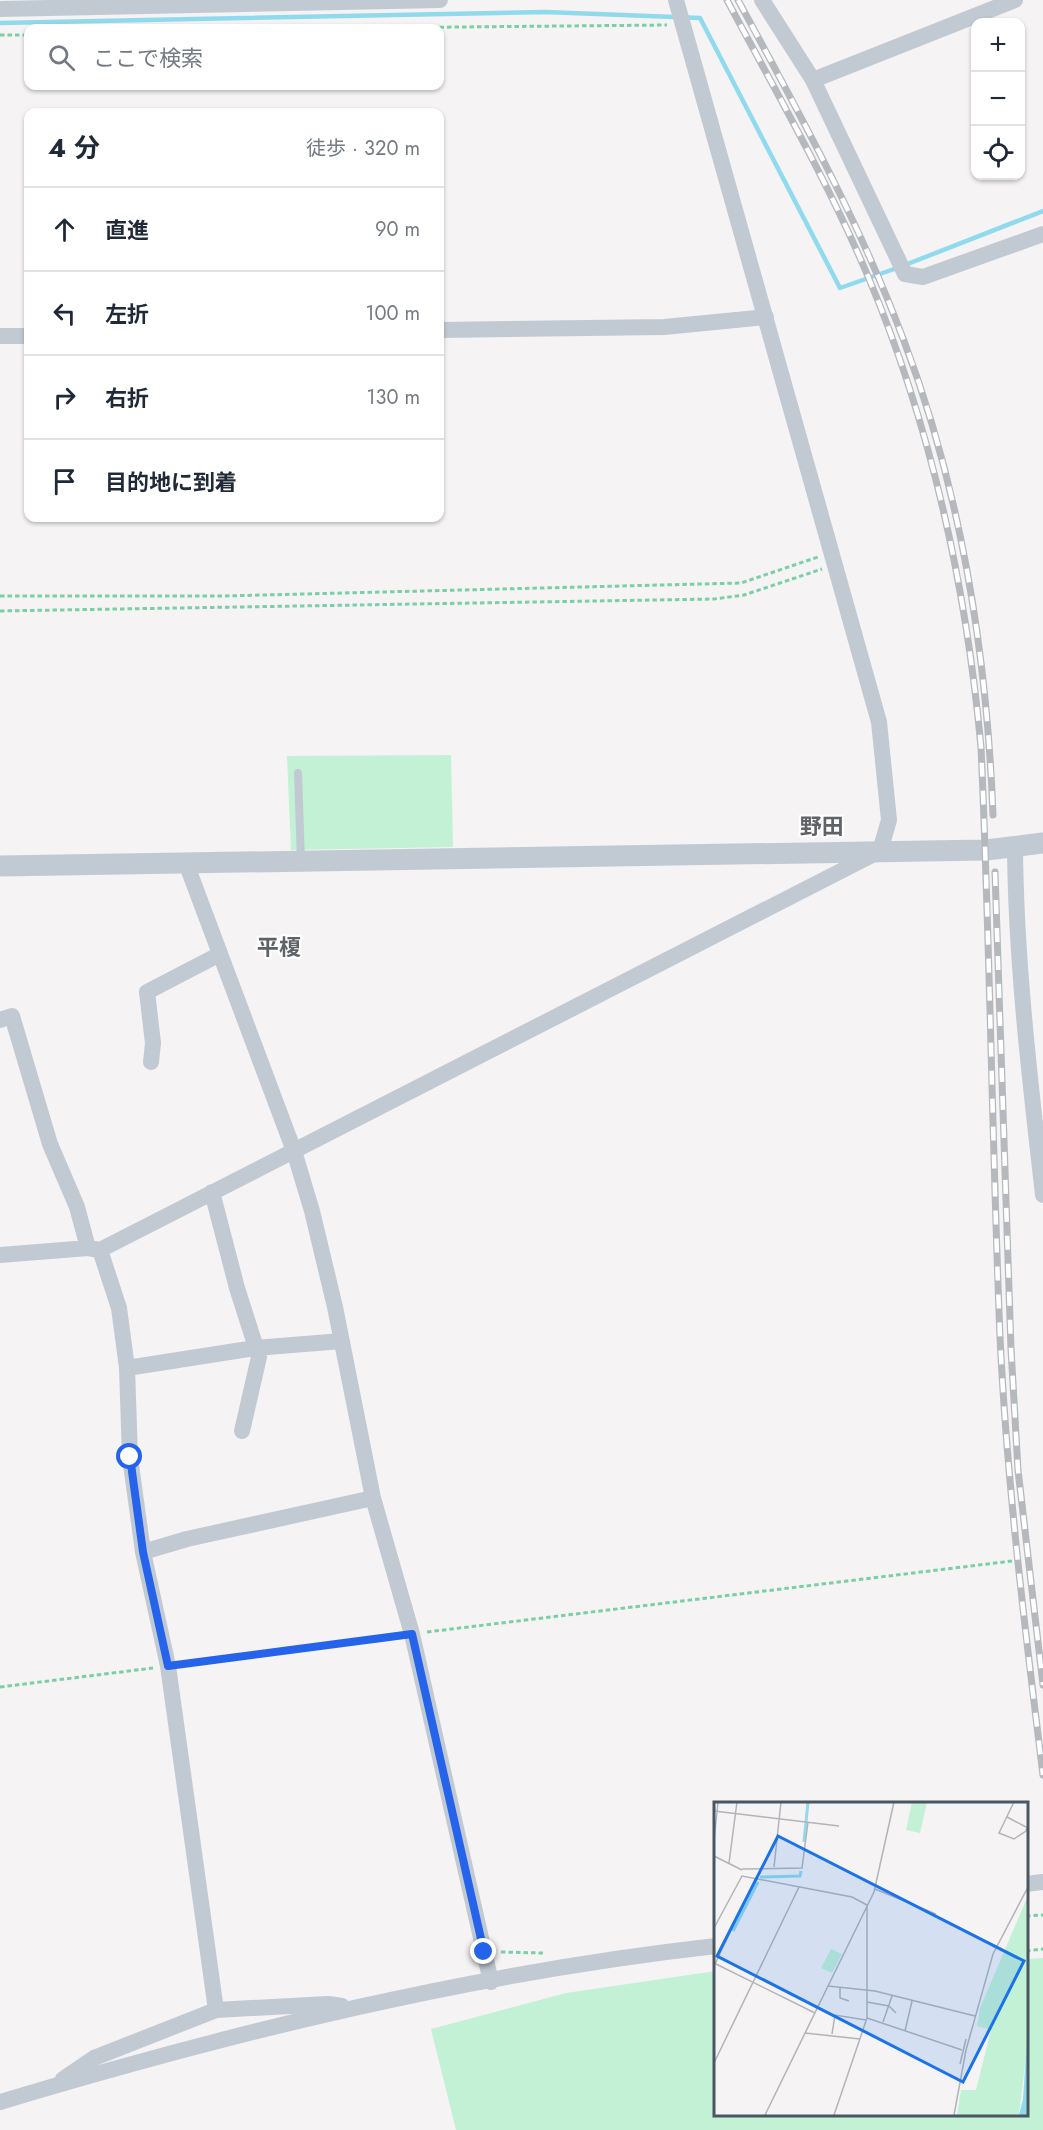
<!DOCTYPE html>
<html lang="ja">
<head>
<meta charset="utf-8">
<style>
	:root { --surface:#fff; --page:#f2f2f3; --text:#1f2937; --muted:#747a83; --line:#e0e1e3 }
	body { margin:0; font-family:Jost,"Noto Sans JP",sans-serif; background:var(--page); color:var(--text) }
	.controls { position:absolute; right:18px; top:18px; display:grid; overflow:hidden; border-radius:12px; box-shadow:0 2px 4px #0004 }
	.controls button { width:54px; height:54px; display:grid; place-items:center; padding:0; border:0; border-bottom:2px solid var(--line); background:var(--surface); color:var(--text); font:30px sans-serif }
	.stop { position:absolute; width:18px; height:18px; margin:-14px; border:4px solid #2563eb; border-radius:50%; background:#fff }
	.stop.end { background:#2563eb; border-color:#fff; box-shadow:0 2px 6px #0008 }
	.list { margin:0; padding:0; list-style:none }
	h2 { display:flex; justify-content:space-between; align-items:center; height:78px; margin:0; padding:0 24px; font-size:26px }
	h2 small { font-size:20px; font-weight:400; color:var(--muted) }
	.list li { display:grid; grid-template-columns:39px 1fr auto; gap:18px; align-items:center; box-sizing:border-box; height:84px; padding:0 24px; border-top:2px solid var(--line) }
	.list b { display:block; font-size:22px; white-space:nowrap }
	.list em { font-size:20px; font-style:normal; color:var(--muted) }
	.icon { flex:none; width:33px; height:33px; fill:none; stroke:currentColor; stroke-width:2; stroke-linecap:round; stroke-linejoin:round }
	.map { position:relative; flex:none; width:1043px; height:2130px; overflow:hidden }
	.search { position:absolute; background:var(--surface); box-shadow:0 2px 4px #0004; left:24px; top:24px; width:420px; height:66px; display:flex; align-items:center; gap:15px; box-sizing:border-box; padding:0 21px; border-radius:12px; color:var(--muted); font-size:22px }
	.panel { position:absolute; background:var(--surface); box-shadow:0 2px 4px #0004; left:24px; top:108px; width:420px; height:414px; border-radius:12px }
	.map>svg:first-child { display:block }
	.green { fill:#c3f1d5 }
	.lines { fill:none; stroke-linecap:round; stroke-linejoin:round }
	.stream { stroke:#90daee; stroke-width:4.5 }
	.path { stroke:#7ad0a6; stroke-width:3; stroke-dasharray:4.5 3; stroke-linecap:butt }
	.service { stroke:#c1cad2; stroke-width:8 }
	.minor { stroke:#c1cad2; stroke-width:16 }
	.tertiary { stroke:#c1cad2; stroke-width:21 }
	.rail-casing { stroke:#b5b8bd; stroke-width:7 }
	.rail { stroke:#fff; stroke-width:4.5; stroke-dasharray:14; stroke-linecap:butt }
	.route { stroke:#2563eb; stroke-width:8 }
	.labels { text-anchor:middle; stroke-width:4.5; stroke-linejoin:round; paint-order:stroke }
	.neighbourhood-label { font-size:22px; font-weight:bold; fill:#5f6368; stroke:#fff }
	.inset-river { fill:none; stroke:#90daee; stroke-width:3 }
	.inset-road { fill:none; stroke:#b1b4b9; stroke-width:1.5 }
	.view { fill:#1a73e8; fill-opacity:0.15; stroke:#1a73e8; stroke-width:3 }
	.inset-edge { fill:none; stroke:#4a5661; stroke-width:3 }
</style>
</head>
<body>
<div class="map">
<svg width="1043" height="2130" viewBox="0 0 1043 2130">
	<rect width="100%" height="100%" fill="#f5f3f3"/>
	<path class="green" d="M451,755L453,847L291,850L287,756Z
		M1043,1958V2130H456L431,2029L566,1993L716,1971V2114H1026L1027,1959Z"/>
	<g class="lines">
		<path class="stream" d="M0,23L545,12L700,18L840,288L897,268
			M905,265L1043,211"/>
		<path class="path" d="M357,28L667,25
			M0,35H28
			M0,596H223L741,583L818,557
			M0,611L714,599L744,595L822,569
			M427,1632L1012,1561
			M183,1664L397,1636
			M0,1687L153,1668
			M1026,1916L1043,1915
			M1026,1951L1043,1949
			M501,1952L543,1953"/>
		<path class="service" d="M298,773L301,861"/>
		<path class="minor" d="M762,0L813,80L905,274L923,277L1043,234
			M0,9L440,0
			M813,80L1015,0
			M440,330L664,327L766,317
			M0,336H28
			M1015,848C1016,964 1030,1080 1043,1195
			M186,863L294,1151L312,1211L335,1307L373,1498L412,1634L491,1982
			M0,1020L12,1016L50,1144L77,1207L88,1248
			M151,1062L153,1043L147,992L220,954
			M212,1192L237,1288L259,1357L242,1431
			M100,1250L119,1308L127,1368L130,1457L143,1552L168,1666L216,2010
			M0,1255L88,1248L100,1250L880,851L889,820L879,722L676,0
			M127,1368L255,1348L342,1341
			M143,1552L187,1539L373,1498
			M1026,1884L1043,1882
			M63,2079L94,2058L216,2010L328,2004L342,2006
			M0,2102C234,2032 473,1973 716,1946"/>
		<path class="tertiary" d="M0,866L986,850L1043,843"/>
		<defs>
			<path id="rail" d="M727,0C775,90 827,180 867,274C931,425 966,585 981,747C990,944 992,1141 1000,1337C1007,1484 1025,1630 1043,1775
				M738,0C798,111 860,223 904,341C961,492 987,654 993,815
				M995,872L1011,1349L1018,1470L1043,1685"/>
		</defs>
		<use href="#rail" class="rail-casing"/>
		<use href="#rail" class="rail"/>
	</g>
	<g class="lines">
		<path class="route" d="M130,1457L143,1552L168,1666L412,1634L484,1952"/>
	</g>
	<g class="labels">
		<g class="neighbourhood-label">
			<text x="822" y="834">野田</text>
			<text x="279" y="955">平榎</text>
		</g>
	</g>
	<g transform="translate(714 1802)">
		<rect width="314" height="314" fill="#f5f3f3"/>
		<path d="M198,0H213L206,31L192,28ZM313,96L314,238L305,313H243L247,288H262L277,228L263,224L266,206ZM117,147L128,152L118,171L107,166Z" fill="#c3f1d5"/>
		<path d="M313,238V313H305L309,297Z" fill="#90daee"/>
		<path class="inset-river" d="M90,40L94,0M46,75L86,74L87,69M19,129L44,80"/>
		<path class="inset-road" d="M300,0L285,31L300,37L312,29L314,22M0,9L125,24M293,15L312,25M0,38L4,0M0,54L28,68M15,61L23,0M60,65L67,0M28,67L88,66L94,20M161,87L222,112M0,126L28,74L138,95L153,103V216L120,313M0,161L101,211M1,162L42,76M114,184L161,189L261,214M126,185V196L135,199M153,200L175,204L182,211M153,216L248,248M169,220L178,194M191,229L198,199M91,231L146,237M118,232L121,213L152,218M0,261L85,85M246,262L252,237M51,313L160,90L180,0M240,313L252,248L279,152L314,85"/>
		<path class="view" d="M64,34L310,159L249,280L3,154Z"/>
		<rect width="314" height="314" class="inset-edge"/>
	</g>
</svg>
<div class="controls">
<button>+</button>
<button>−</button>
<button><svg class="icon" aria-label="locate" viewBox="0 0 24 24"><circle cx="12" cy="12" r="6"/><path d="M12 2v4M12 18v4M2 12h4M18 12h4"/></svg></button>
</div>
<div class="stop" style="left:130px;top:1457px"></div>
<div class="stop end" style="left:484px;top:1952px"></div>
<div class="search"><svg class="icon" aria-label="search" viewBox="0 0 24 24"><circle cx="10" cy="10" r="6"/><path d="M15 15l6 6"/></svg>ここで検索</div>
<section class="panel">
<h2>4 分<small>徒歩 · 320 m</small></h2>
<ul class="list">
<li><svg class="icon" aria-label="ahead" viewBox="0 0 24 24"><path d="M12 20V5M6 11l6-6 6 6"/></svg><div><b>直進</b></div><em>90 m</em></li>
<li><svg class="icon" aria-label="left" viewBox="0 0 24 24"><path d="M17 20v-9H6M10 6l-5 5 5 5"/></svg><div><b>左折</b></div><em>100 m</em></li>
<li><svg class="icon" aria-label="right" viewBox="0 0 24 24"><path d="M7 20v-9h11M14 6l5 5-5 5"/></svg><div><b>右折</b></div><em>130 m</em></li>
<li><svg class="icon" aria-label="arrive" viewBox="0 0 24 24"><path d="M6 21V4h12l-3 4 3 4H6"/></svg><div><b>目的地に到着</b></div></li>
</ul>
</section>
</div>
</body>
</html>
